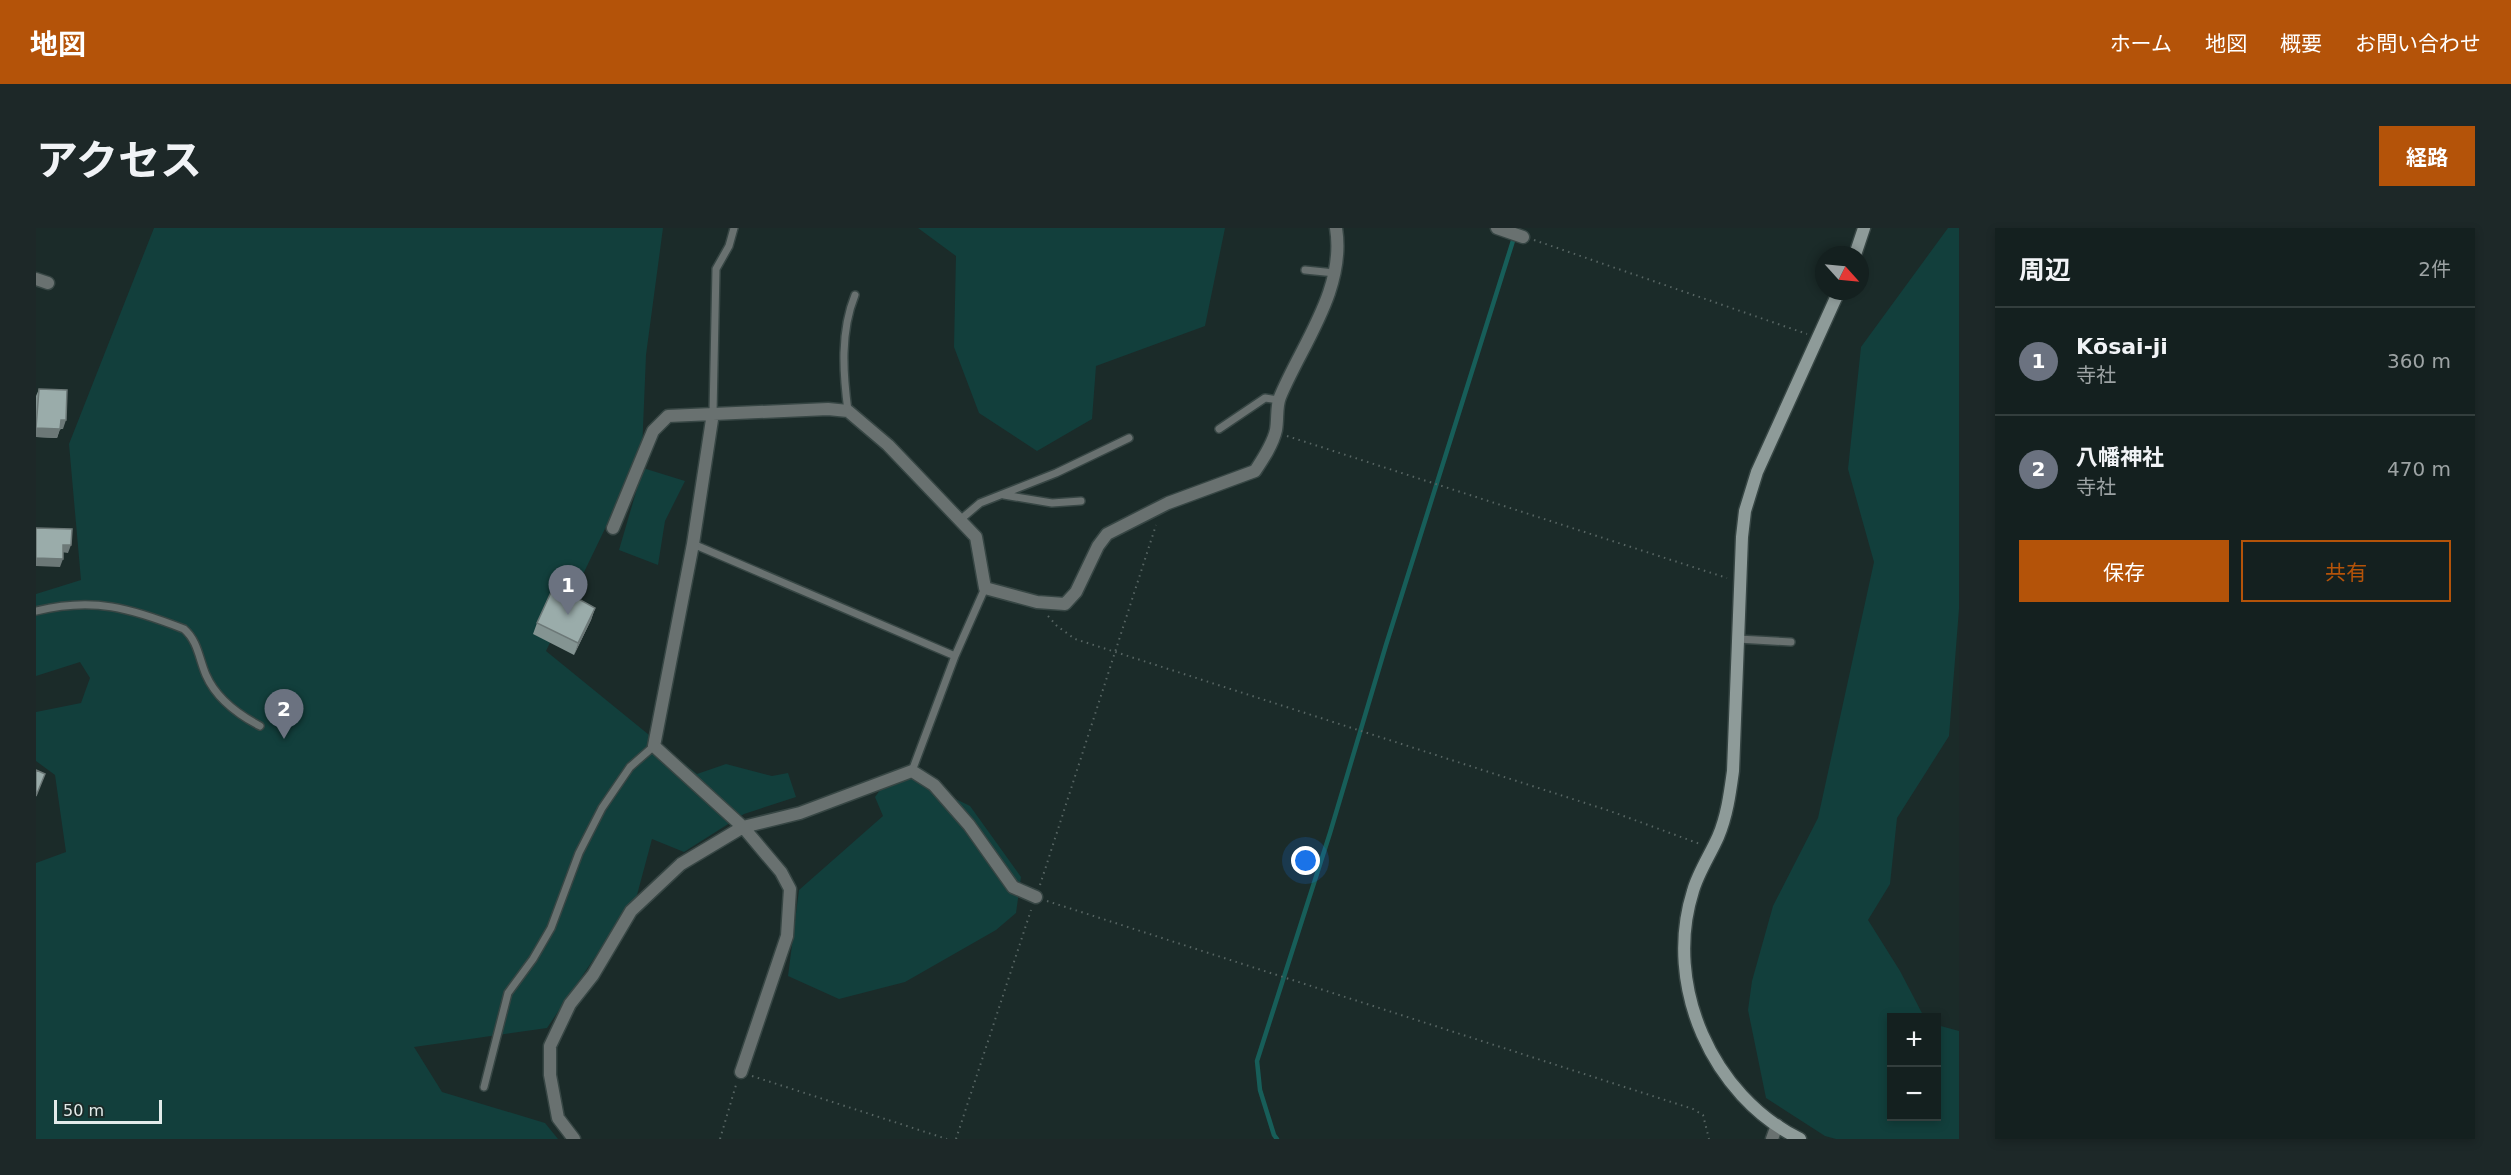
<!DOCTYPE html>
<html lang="ja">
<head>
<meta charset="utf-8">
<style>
	:root { --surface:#14201f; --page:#1d2828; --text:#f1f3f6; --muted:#9da3a4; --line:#333e3d; --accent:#b45309 }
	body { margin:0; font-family:"DejaVu Sans","Noto Sans JP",sans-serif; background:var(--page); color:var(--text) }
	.controls { position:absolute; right:18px; bottom:18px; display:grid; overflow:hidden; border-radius:0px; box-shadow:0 3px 9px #0003 }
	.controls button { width:54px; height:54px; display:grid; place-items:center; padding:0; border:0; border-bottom:2px solid var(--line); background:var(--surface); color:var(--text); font:30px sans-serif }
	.compass { position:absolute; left:1779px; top:18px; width:54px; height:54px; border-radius:50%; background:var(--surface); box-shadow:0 3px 9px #0003; rotate:117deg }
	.scale { position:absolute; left:18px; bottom:15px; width:108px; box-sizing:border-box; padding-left:6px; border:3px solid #e2ebea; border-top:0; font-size:16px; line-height:21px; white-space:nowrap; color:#e2ebea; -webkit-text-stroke:4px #1b2b29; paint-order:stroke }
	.you { position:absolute; left:1270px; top:633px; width:21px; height:21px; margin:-15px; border:4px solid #fff; border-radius:50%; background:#1a73e8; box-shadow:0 0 0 9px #1a73e833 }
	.badge { display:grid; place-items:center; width:39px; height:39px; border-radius:50%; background:var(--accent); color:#fff; font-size:20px; font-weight:700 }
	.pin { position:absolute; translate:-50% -50px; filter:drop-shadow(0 2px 3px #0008) }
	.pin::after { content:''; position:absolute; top:32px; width:21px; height:18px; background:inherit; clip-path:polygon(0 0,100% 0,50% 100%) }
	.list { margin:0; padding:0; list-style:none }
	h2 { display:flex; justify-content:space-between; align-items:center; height:78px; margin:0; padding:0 24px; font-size:26px }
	h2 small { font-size:20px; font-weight:400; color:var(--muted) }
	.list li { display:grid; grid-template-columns:39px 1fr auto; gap:18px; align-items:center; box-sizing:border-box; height:108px; padding:0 24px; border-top:2px solid var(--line) }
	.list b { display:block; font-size:22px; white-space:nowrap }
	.list p { margin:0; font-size:20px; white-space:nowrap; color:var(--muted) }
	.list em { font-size:20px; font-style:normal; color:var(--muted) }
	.actions { display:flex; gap:12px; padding:18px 24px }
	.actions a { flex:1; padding:14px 0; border:2px solid var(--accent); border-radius:0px; text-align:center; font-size:21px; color:var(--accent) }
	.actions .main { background:var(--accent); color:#fff }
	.map { position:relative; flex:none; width:1923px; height:911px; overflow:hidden; border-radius:0px }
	header { display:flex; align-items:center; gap:36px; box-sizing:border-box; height:84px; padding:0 30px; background:var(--accent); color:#fff }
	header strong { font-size:28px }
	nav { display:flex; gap:33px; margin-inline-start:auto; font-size:21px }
	.intro { display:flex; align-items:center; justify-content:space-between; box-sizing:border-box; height:144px; padding:0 36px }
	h1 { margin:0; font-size:42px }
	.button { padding:15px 27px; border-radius:0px; background:var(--accent); color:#fff; font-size:21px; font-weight:700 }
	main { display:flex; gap:36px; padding:0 36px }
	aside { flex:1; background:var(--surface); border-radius:0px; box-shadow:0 3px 9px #0003 }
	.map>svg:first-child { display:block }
	.green { fill:#123f3c }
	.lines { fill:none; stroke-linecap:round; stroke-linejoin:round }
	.stream { stroke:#175e59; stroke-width:4.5 }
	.service-casing { stroke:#374644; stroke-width:10 }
	.minor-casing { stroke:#374644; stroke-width:15 }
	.secondary-casing { stroke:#374644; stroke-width:15 }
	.path { stroke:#576563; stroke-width:2; stroke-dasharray:1.5 4.5; stroke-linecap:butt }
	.service { stroke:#697170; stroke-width:7 }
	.minor { stroke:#697170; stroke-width:12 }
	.secondary { stroke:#8e9b99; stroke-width:12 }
	.wall { fill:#849492 }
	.shaded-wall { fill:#6c7877 }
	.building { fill:#9aacaa; stroke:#6c7877; stroke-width:1.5 }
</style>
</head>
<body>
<header>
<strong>地図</strong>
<nav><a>ホーム</a><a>地図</a><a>概要</a><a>お問い合わせ</a></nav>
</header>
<div class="intro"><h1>アクセス</h1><a class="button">経路</a></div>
<main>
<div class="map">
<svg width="1923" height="911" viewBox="0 0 1923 911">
	<rect width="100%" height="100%" fill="#1b2b29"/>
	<path class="green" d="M118,0H627L610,127L606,224L510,423L661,546L690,536L736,548L752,545L760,569L708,586L648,624L616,611L601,667L511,800L378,819L406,864L509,895L522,911H0V635L30,624L19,547L0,533V484L45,475L54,450L44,434L0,448V366L45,352L33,216Z
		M882,0H1189L1169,98L1060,138L1056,191L1001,223L943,185L918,119L920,28Z
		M1912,0H1923V381L1913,508L1861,590L1854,656L1832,692L1864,743L1888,789L1856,790V888H1900L1901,797L1923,803V911H1800L1789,908L1730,870L1712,782L1716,753L1737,678L1782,590L1838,334L1812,241L1825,119Z
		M607,240L649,253L629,293L622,337L583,322Z
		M859,541L934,578L985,649L980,685L960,702L869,754L803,771L752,748L763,662L847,588L839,569Z"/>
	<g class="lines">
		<path class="stream" d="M1241,911L1238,907L1224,862L1221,833L1294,605L1350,417L1481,0"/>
		<defs>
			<path id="service" d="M1269,42L1299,45
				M812,183C807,145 804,104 819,67
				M677,185L680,41L693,18L698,0
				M1183,201L1229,170L1243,172
				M968,267L1016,275L1045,273
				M924,292L944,275L1020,245L1093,210
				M657,316L919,428
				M0,383C58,369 94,380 148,401C162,413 163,431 170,447C180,470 203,487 224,498
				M1702,411L1755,414
				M876,543L919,428L949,360
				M448,859L472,765L497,731L515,700L543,625L566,580L594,539L618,518"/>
			<path id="minor" d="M1461,0L1487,9
				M0,51L12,55
				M677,185L657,316L618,518L707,599L745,644L754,661L751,708L705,844
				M577,300L617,203L632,188L792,181L812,183L852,217L940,309L949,360L1001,374L1029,376L1040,364L1062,318L1071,306L1132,275L1219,243C1227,231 1237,216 1240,202C1242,191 1240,179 1244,169C1266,116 1310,61 1300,0
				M538,911L522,890L514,847V818L534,776L557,747L595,683L645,636L707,599L764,585L876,543L898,557L933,597L977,659L1000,669
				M1736,911L1741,897"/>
			<path id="secondary" d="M1819,27L1828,0
				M1764,911C1676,868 1627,757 1657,663C1662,645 1674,627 1682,609C1691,588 1694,565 1697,543L1706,309L1709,283L1721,244L1803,63"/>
		</defs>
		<use href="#service" class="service-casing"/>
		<use href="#minor" class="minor-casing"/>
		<use href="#secondary" class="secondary-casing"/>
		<path class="path" d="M1498,12L1771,106
			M1251,208L1691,350
			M1012,388L1021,398L1039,411L1574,583L1664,616
			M1004,657L1120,297
			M1011,673L1657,881L1667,887L1673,911
			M716,848L911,911
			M684,911L700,857
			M920,911L995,682"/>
		<use href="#service" class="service"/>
		<use href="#minor" class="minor"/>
		<use href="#secondary" class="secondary"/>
	</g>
	<path class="wall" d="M3,161L27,201H24L21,210L0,209V168Z
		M559,380L555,392L538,427L497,406L501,395Z"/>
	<path class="shaded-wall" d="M25,192H30L27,201L22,200Z
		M0,200L24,201L21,210L0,209Z
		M27,317H35L32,325L25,324Z
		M0,330L27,331L24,339L0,338Z
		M559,380L555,392L538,427L542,415Z"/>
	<path class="building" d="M3,161L31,162L30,192H25L24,201L0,200Z
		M0,300L36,301L35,317H27V331L0,330Z
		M517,360L531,367L532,365L559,380L542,415L501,395Z
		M0,542L9,546L0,568Z"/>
</svg>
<div class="controls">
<button>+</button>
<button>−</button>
</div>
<svg class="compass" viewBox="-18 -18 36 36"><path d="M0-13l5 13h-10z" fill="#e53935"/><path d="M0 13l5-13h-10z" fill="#9da3a4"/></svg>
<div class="scale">50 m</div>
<div class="you"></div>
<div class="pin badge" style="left:532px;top:387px;background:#6b7280">1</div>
<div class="pin badge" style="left:248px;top:511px;background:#6b7280">2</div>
</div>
<aside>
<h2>周辺<small>2件</small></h2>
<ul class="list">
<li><span class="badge" style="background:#6b7280">1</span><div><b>Kōsai-ji</b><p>寺社</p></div><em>360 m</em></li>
<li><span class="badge" style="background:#6b7280">2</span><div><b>八幡神社</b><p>寺社</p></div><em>470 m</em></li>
</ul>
<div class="actions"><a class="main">保存</a><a>共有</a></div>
</aside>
</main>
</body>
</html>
